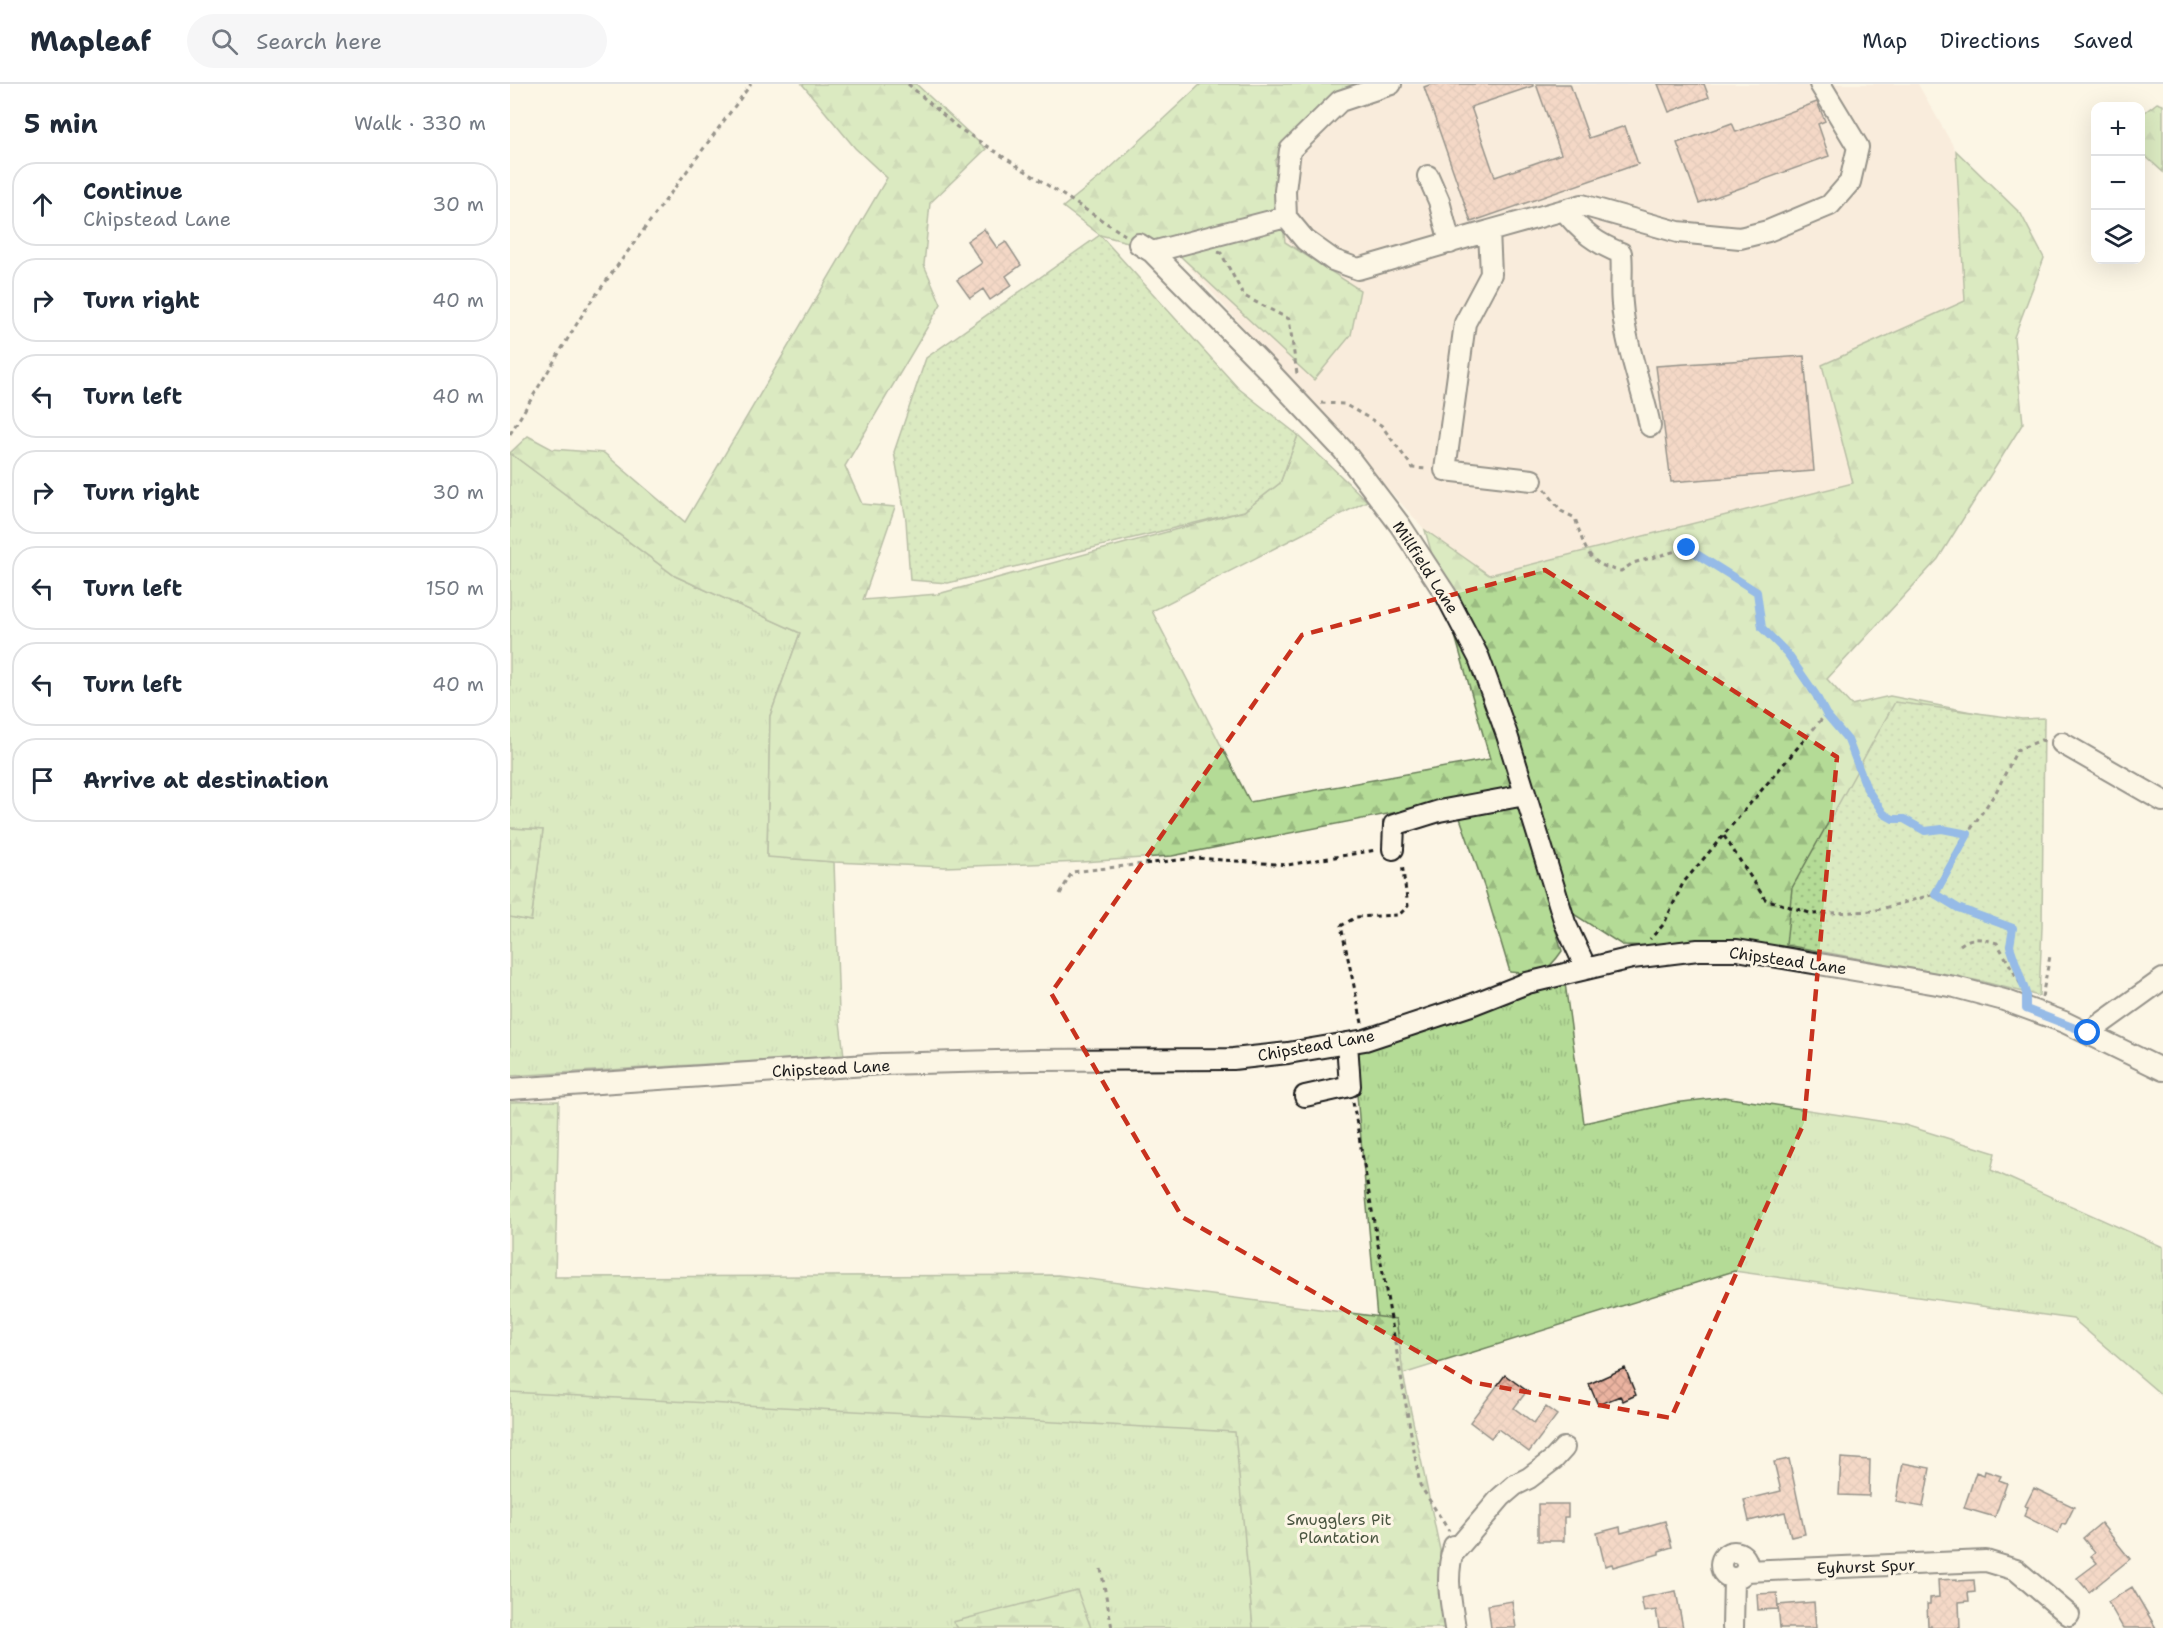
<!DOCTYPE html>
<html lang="en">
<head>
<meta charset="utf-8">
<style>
	:root { --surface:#fff; --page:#f6f6f7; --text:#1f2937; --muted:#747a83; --line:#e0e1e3 }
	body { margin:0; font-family:"Shantell Sans",sans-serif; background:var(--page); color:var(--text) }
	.controls { position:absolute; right:18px; top:18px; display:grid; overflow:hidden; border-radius:12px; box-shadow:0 6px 24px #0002 }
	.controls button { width:54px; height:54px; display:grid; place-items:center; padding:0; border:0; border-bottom:2px solid var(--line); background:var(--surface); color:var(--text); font:30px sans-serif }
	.stop { position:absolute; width:18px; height:18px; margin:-14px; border:4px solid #1a73e8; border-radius:50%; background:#fff }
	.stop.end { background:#1a73e8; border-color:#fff; box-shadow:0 2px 6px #0008 }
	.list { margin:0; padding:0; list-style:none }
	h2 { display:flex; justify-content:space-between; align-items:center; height:78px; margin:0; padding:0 24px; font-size:26px }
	h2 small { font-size:20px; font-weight:400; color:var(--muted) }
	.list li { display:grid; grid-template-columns:39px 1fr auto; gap:18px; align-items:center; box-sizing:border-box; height:84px; margin:0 12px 12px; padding:0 12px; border:2px solid var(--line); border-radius:24px }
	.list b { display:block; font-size:22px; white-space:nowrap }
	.list p { margin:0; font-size:20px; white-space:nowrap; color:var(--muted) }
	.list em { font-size:20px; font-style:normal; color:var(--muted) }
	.icon { flex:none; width:33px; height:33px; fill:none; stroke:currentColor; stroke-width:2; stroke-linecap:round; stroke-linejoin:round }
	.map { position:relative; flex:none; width:1653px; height:1544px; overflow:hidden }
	header { display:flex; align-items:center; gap:36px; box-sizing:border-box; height:84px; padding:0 30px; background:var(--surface); border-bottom:2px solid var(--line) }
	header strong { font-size:28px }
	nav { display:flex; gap:33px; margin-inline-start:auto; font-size:21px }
	.search { width:420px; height:54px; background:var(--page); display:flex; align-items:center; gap:15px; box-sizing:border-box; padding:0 21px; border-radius:33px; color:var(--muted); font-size:22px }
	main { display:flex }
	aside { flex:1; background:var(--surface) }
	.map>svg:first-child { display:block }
	.built { fill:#f7e1d0 }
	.grass { fill:url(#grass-tufts); stroke:#687c59; stroke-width:1.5 }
	.forest { fill:url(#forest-firs); stroke:#687c59; stroke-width:1.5 }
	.park { fill:url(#park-dots); stroke:#687c59; stroke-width:1.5 }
	.building { fill:url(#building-cross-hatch); stroke:#1c1c1c; stroke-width:1.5 }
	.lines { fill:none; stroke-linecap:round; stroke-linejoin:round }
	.minor-casing { stroke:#1c1c1c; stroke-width:24 }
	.path { stroke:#1c1c1c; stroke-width:3; stroke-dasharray:4.5 4.5; stroke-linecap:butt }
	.minor { stroke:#fcf5e5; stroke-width:20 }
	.route { stroke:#1a73e8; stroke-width:8 }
	.marked { fill:none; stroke:#c8321e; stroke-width:4.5; stroke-dasharray:12 8; stroke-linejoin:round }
	.labels { text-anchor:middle; stroke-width:6; stroke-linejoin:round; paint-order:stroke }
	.street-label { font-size:16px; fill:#1c1c1c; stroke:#fcf5e5 }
	.park-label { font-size:16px; fill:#4a5541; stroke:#fcf5e5 }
</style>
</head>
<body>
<header>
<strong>Mapleaf</strong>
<div class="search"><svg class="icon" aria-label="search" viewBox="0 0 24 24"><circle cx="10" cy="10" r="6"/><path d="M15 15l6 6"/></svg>Search here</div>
<nav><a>Map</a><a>Directions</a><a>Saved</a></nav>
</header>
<main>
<aside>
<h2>5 min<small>Walk · 330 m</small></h2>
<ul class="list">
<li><svg class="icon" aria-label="ahead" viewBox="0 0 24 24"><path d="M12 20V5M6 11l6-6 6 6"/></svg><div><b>Continue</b><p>Chipstead Lane</p></div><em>30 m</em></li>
<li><svg class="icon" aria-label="right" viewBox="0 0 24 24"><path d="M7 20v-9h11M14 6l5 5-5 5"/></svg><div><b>Turn right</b></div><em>40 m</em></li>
<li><svg class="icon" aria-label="left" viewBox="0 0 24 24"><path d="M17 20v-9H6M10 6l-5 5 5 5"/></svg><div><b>Turn left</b></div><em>40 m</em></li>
<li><svg class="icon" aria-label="right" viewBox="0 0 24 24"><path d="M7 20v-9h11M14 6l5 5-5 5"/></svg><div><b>Turn right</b></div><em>30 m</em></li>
<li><svg class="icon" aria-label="left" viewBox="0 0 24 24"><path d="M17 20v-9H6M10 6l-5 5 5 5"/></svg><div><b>Turn left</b></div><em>150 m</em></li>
<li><svg class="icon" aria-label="left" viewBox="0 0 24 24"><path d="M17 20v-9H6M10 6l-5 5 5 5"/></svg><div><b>Turn left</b></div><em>40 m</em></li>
<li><svg class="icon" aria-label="arrive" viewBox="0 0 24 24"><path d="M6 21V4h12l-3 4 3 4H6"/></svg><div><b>Arrive at destination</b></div></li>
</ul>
</aside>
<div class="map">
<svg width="1653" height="1544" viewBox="0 0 1653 1544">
	<defs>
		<pattern id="grass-tufts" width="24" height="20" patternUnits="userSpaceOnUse" patternTransform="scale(1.5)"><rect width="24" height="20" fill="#b4db96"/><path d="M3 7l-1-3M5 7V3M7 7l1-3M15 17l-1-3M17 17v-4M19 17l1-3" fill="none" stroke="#9abb81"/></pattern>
		<pattern id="forest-firs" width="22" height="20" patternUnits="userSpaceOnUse" patternTransform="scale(1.5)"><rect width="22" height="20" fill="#b4db96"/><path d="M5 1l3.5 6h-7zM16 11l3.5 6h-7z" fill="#9abb81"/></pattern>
		<pattern id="park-dots" width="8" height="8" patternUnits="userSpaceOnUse" patternTransform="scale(1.5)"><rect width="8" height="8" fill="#b4db96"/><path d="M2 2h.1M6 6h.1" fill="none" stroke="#9abb81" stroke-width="1.8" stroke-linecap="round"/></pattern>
		<pattern id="building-cross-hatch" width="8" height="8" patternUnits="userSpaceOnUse" patternTransform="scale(1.5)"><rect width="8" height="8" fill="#eab3a0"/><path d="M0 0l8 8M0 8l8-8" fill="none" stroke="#c89989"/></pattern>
	</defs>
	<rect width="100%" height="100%" fill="#fcf5e5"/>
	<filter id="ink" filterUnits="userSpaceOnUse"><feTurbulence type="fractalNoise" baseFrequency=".0167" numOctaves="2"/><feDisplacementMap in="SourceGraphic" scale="12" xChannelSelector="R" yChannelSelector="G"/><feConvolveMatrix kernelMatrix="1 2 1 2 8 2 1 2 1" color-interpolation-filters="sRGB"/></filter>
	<g filter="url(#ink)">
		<path class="built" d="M704,0H1408L1446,67L1455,217L1312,281L1344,399L961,522L915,446L595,89Z"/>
		<path class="grass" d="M0,369L165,492L290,549L260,632L257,772L324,778L329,929L334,972L0,992V833L21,837L33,746L0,744Z
			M1055,899L1074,1039L1164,1019L1214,1013L1395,1041L1485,1069L1481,1086L1653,1163V1312L1563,1235L1224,1187L893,1290L886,1235L867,1234L843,966Z
			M0,1292L726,1348L743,1544H0Z"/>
		<path class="forest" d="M292,0H406L476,65L420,119L414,181L431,220L335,382L352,420L385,423L353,516L428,510L734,427L770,399L788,351L857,417L642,527L740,718L980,675L915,446L979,491L1343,399L1312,281L1455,217L1446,67L1511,130L1534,174L1504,253L1513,339L1428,475L1317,595L1341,621L1380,612L1492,634L1301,819L1298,869L1214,855L1145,862L1112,861L1062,829L1023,769L1052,867C1036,891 1027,891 1000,888L975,805L944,717L662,772L572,778L435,783L324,778L257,773L260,632L290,549L165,492L0,369L18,352L42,365L94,369L175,438L377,94L345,64Z
			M691,0H846L791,42L765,77L775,158L850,206L841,251L804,296L669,171L590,151L553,123L595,89Z
			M1647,19L1653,21V88L1632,69L1631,65V31Z
			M0,744L33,746L21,837L0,833Z
			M49,1017L45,1193L548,1191L886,1235L893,1290L938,1504L944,1544H743L725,1348L0,1308V1018Z
			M567,1506L581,1544H448L443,1538Z"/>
		<path class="park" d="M590,151L728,304L788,351L770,399L734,427L438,499L400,496L396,436L384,368L416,274Z
			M1385,618L1512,635L1534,634L1532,843L1529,912L1470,897L1276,861L1282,804Z"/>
		<path class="building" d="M922,0H1023V2L961,23L985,93L1051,70L1026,0H1060L1079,54L1115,42L1128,80L961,138L914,3Z
			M1148,0H1194L1199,13L1159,28Z
			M1307,18L1315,37L1308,40L1319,72L1189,119L1167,59L1222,39L1226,48Z
			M474,145L487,164L496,158L511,181L496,192L502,201L480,216L473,205L460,214L447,196L472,179L457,157Z
			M1294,272L1304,387L1161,398L1146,282Z
			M1115,1284L1126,1311L1113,1317L1110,1312L1088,1321L1079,1300Z
			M995,1291L1017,1307L1004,1324L1024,1339L1036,1323L1047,1331L1019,1368L988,1345L981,1354L960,1338Z
			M1331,1374L1360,1376L1359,1412L1329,1411Z
			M1279,1375L1295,1450L1281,1453L1275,1428L1239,1437L1234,1416L1271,1407L1264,1378Z
			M1393,1379L1420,1384L1413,1423L1386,1418Z
			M1475,1387L1491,1392L1489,1396L1497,1399L1485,1433L1454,1424L1466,1388L1474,1391Z
			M1524,1404L1564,1423L1555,1441L1552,1440L1548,1449L1514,1432L1518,1423L1515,1422Z
			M1028,1420H1058V1433H1054V1457H1028Z
			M1155,1437L1162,1463L1149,1467V1470L1103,1483L1102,1480L1095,1482L1087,1449L1110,1443L1111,1449Z
			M1591,1439L1620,1475L1579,1508L1567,1494L1587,1479L1581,1472L1585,1469L1573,1454Z
			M1447,1495V1497L1464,1496L1465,1508L1458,1509L1459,1517L1449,1518L1450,1544H1421V1542H1418L1417,1520H1420V1514L1429,1513L1428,1496Z
			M1622,1503L1646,1544H1613L1598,1518Z
			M1166,1507L1173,1544H1149L1146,1526L1134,1528L1131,1514Z
			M1267,1509L1268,1525L1248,1526L1247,1510Z
			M1002,1517L1006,1544H981L978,1521Z
			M1304,1518L1306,1544H1270L1268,1521Z"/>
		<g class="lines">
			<defs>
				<path id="minor" d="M918,92L929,117L940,159
					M1054,126C1070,147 1087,160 1111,169C1113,186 1110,203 1112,220C1115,261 1132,302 1140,342
					M776,133L775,107L780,66L830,17L881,0
					M979,147L1072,121L1168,148L1230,154L1258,147L1320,121L1340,98L1348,63L1310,0
					M629,160L642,168L758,286L833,366L890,441L936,511L969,574L997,651L1055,839L1076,884
					M642,168L776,133L795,156L823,176L848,185L979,147L981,190L955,239L935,386L1022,396
					M1552,659L1653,717
					M883,765L884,741L929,727L1015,711
					M1578,949L1653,895
					M0,1005L372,980L521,976L723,975L778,969L855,956L961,921L1017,899L1122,874L1188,866H1227L1445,903L1494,916L1554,938L1653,986
					M795,1012L840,1002L837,959
					M944,1462C935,1494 940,1512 945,1544
					M1211 1481a13 13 0 1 1 26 0a13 13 0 1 1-26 0Z
					M941,1472L991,1413L1005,1401L1019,1394L1044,1375L1054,1364
					M1236,1487L1476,1477L1506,1486L1559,1531
					M1223,1544L1224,1494"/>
			</defs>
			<use href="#minor" class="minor-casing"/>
			<path class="path" d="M398,0L447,43L615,151
				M708,168L711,169L734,212L779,235L787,290
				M811,319L834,320L871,341L903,384L918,385
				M0,350L77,223L241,0
				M1035,405L1051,427L1065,434C1075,463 1076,481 1111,487L1123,479L1177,464L1247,508L1252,544L1277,569L1316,630L1173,799L1154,840L1140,855
				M1316,630L1339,656L1357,705L1374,730L1383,735H1394L1415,747L1432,745L1458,750
				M1214,752L1255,815L1303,830L1363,827L1425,810L1452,758L1486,708L1507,666L1531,656L1535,657
				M550,810L562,788L687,774L778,781L866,766
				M1425,810L1447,824L1503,845L1500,863L1515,905
				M1450,861C1463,851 1472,855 1487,859L1512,902
				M1532,913L1540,872
				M852,939L831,842L846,833L889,831L898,822L892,780
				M843,1018L910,1401L939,1447
				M591,1485L602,1544"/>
			<use href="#minor" class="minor"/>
		</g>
	</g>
	<g class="lines" filter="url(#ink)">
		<path class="route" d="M1177,464L1247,508L1252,544L1277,569L1306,611L1316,630L1338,656L1357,705L1374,730L1383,735H1394L1415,747L1432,745L1458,750L1425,810L1448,824L1503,844L1500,862L1516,909V925L1578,949"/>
	</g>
	<path d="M0 0H1653V1544H0ZM1035,486L1327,673L1294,1039L1161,1334L961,1298L672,1133L541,909L792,551Z" fill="#fcf5e5" fill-opacity=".55" fill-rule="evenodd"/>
	<path class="marked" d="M1035,486L1327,673L1294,1039L1161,1334L961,1298L672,1133L541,909L792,551Z"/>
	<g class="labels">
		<g class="street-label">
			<text transform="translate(916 483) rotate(57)" y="6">Millfield Lane</text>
			<text transform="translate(1278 876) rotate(8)" y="6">Chipstead Lane</text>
			<text transform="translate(806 961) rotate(-10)" y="6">Chipstead Lane</text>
			<text transform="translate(321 984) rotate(-3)" y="6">Chipstead Lane</text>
			<text transform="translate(1356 1482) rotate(-2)" y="6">Eyhurst Spur</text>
		</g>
		<g class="park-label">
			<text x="829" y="1441">Smugglers Pit<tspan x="829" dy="18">Plantation</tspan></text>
		</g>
	</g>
</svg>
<div class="controls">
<button>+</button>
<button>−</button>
<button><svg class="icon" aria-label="layers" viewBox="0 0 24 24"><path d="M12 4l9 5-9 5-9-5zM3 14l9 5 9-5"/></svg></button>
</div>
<div class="stop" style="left:1578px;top:949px"></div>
<div class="stop end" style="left:1177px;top:464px"></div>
</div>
</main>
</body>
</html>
